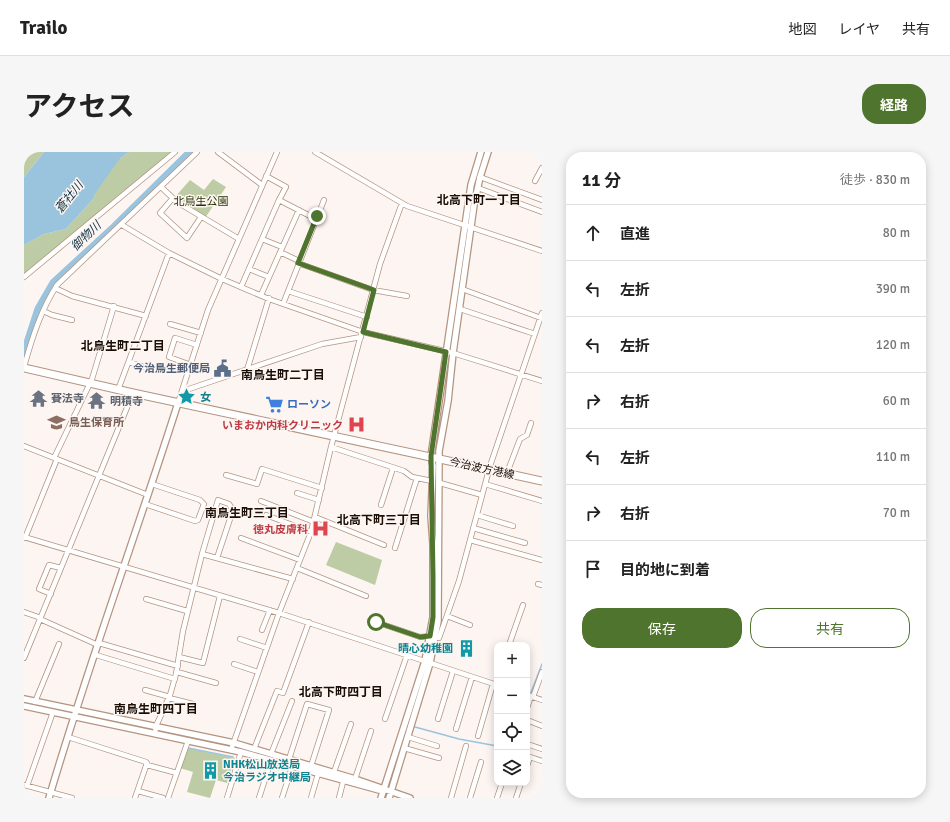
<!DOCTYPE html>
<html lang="ja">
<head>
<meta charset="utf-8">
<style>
	:root { --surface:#fff; --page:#f6f6f6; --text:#222; --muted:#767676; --line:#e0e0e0; --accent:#4f742d }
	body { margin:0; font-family:Signika,"Noto Sans JP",sans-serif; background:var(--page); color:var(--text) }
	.controls { position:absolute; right:12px; bottom:12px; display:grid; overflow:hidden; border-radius:8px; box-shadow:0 2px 10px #0003 }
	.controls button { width:36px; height:36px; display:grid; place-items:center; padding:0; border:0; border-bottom:1px solid var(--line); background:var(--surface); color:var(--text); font:20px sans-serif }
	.stop { position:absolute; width:12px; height:12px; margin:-9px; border:3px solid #4f742d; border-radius:50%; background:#fff }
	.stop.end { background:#4f742d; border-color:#fff; box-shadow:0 1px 4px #0008 }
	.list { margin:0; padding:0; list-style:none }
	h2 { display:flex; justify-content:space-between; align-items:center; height:52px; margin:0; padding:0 16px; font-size:17px }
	h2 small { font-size:13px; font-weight:400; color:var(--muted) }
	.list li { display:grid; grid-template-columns:26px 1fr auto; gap:12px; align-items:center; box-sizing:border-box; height:56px; padding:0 16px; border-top:1px solid var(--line) }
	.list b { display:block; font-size:15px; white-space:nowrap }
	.list em { font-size:13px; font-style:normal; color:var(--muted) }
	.actions { display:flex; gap:8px; padding:12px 16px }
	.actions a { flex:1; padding:9px 0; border:1px solid var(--accent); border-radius:16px; text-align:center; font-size:14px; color:var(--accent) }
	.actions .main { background:var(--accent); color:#fff }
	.icon { flex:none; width:22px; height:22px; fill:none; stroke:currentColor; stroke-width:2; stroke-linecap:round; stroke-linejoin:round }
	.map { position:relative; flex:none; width:518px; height:646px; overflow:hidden; border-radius:16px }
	header { display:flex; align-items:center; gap:24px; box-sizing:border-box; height:56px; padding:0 20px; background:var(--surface); border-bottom:1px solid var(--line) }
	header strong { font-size:19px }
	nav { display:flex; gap:22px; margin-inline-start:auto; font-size:14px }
	.intro { display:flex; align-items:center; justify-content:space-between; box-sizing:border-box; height:96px; padding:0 24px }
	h1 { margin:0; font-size:28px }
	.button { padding:10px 18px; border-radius:16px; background:var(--accent); color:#fff; font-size:14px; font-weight:700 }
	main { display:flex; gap:24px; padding:0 24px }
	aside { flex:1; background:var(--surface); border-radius:16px; box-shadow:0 2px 10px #0003 }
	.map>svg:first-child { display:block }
	.green { fill:#bdcca4 }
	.water { fill:#9ac4de }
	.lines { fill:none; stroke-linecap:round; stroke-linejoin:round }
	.stream { stroke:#9ac4de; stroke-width:1.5 }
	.river { stroke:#9ac4de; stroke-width:9 }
	.minor-casing { stroke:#b49480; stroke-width:6 }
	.tertiary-casing { stroke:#b49480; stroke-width:8 }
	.primary-casing { stroke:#b49480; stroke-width:9 }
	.minor { stroke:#fff; stroke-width:4.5 }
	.tertiary { stroke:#fff; stroke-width:5.5 }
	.primary { stroke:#fff; stroke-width:7 }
	.route { stroke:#4f742d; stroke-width:5 }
	.labels { text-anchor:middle; stroke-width:3; stroke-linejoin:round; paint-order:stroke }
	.park-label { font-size:11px; fill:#283506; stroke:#fcf5f1 }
	.service-label { font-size:11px; font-weight:bold; fill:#4e5e75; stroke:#fcf5f1; text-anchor:end }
	.culture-label { font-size:11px; font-weight:bold; fill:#0d838f; stroke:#fcf5f1; text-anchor:start }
	.worship-label { font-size:11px; font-weight:bold; fill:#5b616d; stroke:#fcf5f1; text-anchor:start }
	.shop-label { font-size:11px; font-weight:bold; fill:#366cbe; stroke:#fcf5f1; text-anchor:start }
	.education-label { font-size:11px; font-weight:bold; fill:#785e54; stroke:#fcf5f1; text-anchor:start }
	.health-label { font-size:11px; font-weight:bold; fill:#be3a42; stroke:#fcf5f1; text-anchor:end }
	.street-label { font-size:11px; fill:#1a0e07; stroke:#fcf5f1 }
	.water-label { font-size:12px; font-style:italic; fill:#123548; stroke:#fcf5f1 }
	.neighbourhood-label { font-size:12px; font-weight:bold; fill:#1a0e07; stroke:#fcf5f1 }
</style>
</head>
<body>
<header>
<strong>Trailo</strong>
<nav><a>地図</a><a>レイヤ</a><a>共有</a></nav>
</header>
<div class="intro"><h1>アクセス</h1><a class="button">経路</a></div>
<main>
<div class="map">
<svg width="518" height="646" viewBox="0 0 518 646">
	<rect width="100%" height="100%" fill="#fcf5f1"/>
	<path class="green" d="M1,0H20L0,25V1Z
		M105,0H147L0,122V93L20,82L42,77L71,45L67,39L87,13Z
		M189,27L202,35L181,66L151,45L166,28L180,38Z
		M312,390L358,408L351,433L302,413Z
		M163,596L211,606L203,631L192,628L186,646L163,640L169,620L156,616Z"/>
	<path class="water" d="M20,0H105L87,13L67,39L71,45L42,77L20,82L0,93V25Z"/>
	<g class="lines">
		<path class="stream" d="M506,543L518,512
			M391,575L435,587L473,594
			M164,596L209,605"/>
		<path class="river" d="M61,48L95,0
			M0,203L15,157L30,131L91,75L167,0"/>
		<defs>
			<path id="minor" d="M194,0L238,33
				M291,0L383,54L518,99
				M242,24L262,35L255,48
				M456,25L518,48
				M511,29L518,16
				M137,35L153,50L215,87
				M454,36L518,60
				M149,46L136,61L163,86L177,65
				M98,73L145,101L198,127L245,147L339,180L429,201L518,229
				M238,87L258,95
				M256,100L275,109
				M274,111L349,138L383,144
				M225,117L245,125
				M0,125L151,0
				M217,135L255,48L292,67
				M31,136L48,144L122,164
				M438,137L517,166
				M264,139L343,165
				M237,143L275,58
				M259,152L300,48
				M436,157L511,182
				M19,159L28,163L48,168
				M146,172L177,181
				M105,210L126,217
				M167,213L145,205L151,186L173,193
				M0,215C8,186 17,158 33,133L173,0
				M223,218L245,146
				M94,238L145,101
				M159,239L298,192L337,185
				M154,251L184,158L253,0
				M0,294L124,343
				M307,295L380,319L388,325L408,329
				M30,306L68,227L90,154
				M483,321L496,287L503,283L507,271
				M202,323L233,332L238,317L298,336
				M416,331L458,343
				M461,332L518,349
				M273,341L295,348
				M237,349L290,370
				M121,352L171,369L174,368L180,352L176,348L128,332
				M357,353L369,316
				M242,363L287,380
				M453,363L489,374
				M291,365L360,393
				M449,376L501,391
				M0,385L255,461L473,533
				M1,386L33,307
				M217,386L276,408
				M446,388L518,408
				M371,396L393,326
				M178,402L194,348L205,352L209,358L193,406
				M273,416L342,444
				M514,432L518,433
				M27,442L15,437L25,413L37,416
				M122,447L163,459
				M0,460L17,466
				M423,464L446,473
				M16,467L74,493
				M352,470L396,485L406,484L415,486L435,429L466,314L518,161
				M238,478L246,458
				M216,487L243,496
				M75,491L154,514
				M485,493L499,453
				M72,503L151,527
				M155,505L179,511L196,444
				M0,506L109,241
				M210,512L234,520
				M153,520L192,531
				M121,538L146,545
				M503,543L518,548
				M509,545L518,520
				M145,546L169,552
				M11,550L35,492
				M503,556L507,544
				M361,567L383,503
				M414,567L429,519
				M503,568L518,574
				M432,577L448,525
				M131,582L132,574L146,543L152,522L159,479L178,402L269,427
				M454,584L469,532
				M44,585L122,610L123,611L111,646
				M384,585L413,594
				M503,592L518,597
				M380,596L415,606
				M230,597L253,539L259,541L285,470
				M207,598L255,461L287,380L307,295L356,112L378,51
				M247,602L268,549
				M503,604L518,609
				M265,607L283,552L305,558L287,614
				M123,613L153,621
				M503,614L506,605
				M310,620L327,572
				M331,627L347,579
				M0,633L48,646
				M3,634L29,560
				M114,639L139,646
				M144,646L164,589
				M203,646L217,600
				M235,646L247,609
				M258,646L268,615
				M287,646L294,622
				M315,646L319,630
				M427,646L442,594
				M446,646L457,610
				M473,646L478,631
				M492,646L497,631
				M517,646L518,644"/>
			<path id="tertiary" d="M0,547L210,591L331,627L386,646
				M0,554L217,600L355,638
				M25,646C64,513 112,383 154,251
				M357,646L401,509L409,465V392L407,364L409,314L407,304L447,33L457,0
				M365,646L406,511L414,469L415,299L424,249L429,201L450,53L456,25L464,0"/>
			<path id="primary" d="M0,216L109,241L518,329"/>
		</defs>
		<use href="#minor" class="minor-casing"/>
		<use href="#tertiary" class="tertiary-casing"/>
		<use href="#primary" class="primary-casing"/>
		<use href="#minor" class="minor"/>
		<use href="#tertiary" class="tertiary"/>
		<use href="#primary" class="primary"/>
	</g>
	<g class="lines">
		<path class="route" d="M293,64L274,111L350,138L339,180L422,200L407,304L409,424V465L406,484L396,485L352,470"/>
	</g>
	<defs>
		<symbol id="civic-bare" viewBox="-9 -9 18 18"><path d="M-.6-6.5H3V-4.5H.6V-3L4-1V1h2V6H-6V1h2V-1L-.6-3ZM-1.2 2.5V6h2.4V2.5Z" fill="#5c6f8a" stroke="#fcf5f1" stroke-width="2.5" paint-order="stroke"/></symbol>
		<symbol id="sight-bare" viewBox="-9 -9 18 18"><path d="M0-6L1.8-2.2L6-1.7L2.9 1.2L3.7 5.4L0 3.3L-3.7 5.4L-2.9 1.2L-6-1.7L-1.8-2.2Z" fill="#0f9aa8" stroke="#fcf5f1" stroke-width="2.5" paint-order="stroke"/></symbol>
		<symbol id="temple-bare" viewBox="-9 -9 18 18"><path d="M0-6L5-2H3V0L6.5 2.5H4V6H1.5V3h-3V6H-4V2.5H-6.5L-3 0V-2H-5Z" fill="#6b7280" stroke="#fcf5f1" stroke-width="2.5" paint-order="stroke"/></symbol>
		<symbol id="supermarket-bare" viewBox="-9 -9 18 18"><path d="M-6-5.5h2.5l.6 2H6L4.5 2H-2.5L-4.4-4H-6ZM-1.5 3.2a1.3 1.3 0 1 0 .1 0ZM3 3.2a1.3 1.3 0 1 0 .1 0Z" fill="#3f7fe0" stroke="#fcf5f1" stroke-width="2.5" paint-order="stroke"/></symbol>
		<symbol id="school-bare" viewBox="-9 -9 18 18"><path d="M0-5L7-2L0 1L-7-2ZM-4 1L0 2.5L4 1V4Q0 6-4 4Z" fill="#8d6e63" stroke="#fcf5f1" stroke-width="2.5" paint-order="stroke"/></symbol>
		<symbol id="hospital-bare" viewBox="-9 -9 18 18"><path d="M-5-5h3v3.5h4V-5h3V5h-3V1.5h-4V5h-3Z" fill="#e0444e" stroke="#fcf5f1" stroke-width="2.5" paint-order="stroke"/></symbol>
		<symbol id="building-bare" viewBox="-9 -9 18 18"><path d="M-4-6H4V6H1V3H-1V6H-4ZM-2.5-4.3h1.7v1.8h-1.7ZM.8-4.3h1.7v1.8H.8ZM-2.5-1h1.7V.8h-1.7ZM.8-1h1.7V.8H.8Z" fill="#0f9aa8" stroke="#fcf5f1" stroke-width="2.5" paint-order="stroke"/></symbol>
	</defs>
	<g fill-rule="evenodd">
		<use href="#civic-bare" x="186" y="204" width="25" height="25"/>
		<use href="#sight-bare" x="150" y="232" width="25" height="25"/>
		<use href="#temple-bare" x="2" y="234" width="25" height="25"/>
		<use href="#temple-bare" x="60" y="236" width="25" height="25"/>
		<use href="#supermarket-bare" x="238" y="240" width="25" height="25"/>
		<use href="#school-bare" x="20" y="258" width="25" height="25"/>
		<use href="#hospital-bare" x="320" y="260" width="25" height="25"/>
		<use href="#hospital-bare" x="284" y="364" width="25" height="25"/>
		<use href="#building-bare" x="430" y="484" width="25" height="25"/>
		<use href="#building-bare" x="174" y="606" width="25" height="25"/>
	</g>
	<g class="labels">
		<g class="park-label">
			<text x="177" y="53">北鳥生公園</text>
		</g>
		<g class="service-label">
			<text x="186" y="220">今治鳥生郵便局</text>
		</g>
		<g class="culture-label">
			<text x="176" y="249">女</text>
			<text x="429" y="500" text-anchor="end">晴心幼稚園</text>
			<text x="199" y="616">NHK松山放送局<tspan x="199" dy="13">今治ラジオ中継局</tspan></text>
		</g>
		<g class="worship-label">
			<text x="27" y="250">賽法寺</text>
			<text x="86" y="253">明積寺</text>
		</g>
		<g class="shop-label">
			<text x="263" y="256">ローソン</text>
		</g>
		<g class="education-label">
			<text x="45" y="274">鳥生保育所</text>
		</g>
		<g class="health-label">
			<text x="319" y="277">いまおか内科クリニック</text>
			<text x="284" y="381">徳丸皮膚科</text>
		</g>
		<g class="street-label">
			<text transform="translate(458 316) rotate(12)" y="4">今治波方港線</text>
		</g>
		<g class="water-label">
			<text transform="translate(45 45) rotate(-51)" y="4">蒼社川</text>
			<text transform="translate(62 84) rotate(-44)" y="4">御物川</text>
		</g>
		<g class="neighbourhood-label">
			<text x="455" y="52">北高下町一丁目</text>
			<text x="99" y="198">北鳥生町二丁目</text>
			<text x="259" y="227">南鳥生町二丁目</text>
			<text x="223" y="365">南鳥生町三丁目</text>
			<text x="355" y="372">北高下町三丁目</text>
			<text x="317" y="544">北高下町四丁目</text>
			<text x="132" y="561">南鳥生町四丁目</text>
		</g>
	</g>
</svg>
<div class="controls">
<button>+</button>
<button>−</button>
<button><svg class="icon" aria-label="locate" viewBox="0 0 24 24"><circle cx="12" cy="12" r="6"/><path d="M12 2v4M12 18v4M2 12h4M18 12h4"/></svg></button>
<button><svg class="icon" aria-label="layers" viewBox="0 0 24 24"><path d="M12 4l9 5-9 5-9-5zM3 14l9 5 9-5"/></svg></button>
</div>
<div class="stop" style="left:352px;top:470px"></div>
<div class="stop end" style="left:293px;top:64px"></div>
</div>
<aside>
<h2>11 分<small>徒歩 · 830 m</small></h2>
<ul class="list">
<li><svg class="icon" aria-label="ahead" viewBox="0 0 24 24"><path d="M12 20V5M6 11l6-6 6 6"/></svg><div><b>直進</b></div><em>80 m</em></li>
<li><svg class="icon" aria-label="left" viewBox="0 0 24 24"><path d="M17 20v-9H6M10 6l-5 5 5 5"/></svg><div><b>左折</b></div><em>390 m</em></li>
<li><svg class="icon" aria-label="left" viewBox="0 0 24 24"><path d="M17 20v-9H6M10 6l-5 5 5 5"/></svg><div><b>左折</b></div><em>120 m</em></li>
<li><svg class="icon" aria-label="right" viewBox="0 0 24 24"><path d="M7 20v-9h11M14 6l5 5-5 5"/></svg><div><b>右折</b></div><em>60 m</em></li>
<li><svg class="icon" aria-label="left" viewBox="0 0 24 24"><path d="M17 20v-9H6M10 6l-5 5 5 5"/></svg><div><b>左折</b></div><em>110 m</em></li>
<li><svg class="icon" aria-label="right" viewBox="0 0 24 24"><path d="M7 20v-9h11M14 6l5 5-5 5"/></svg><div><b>右折</b></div><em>70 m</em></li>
<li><svg class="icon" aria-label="arrive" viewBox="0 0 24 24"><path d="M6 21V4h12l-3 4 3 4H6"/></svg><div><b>目的地に到着</b></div></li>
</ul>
<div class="actions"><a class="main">保存</a><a>共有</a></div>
</aside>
</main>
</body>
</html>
